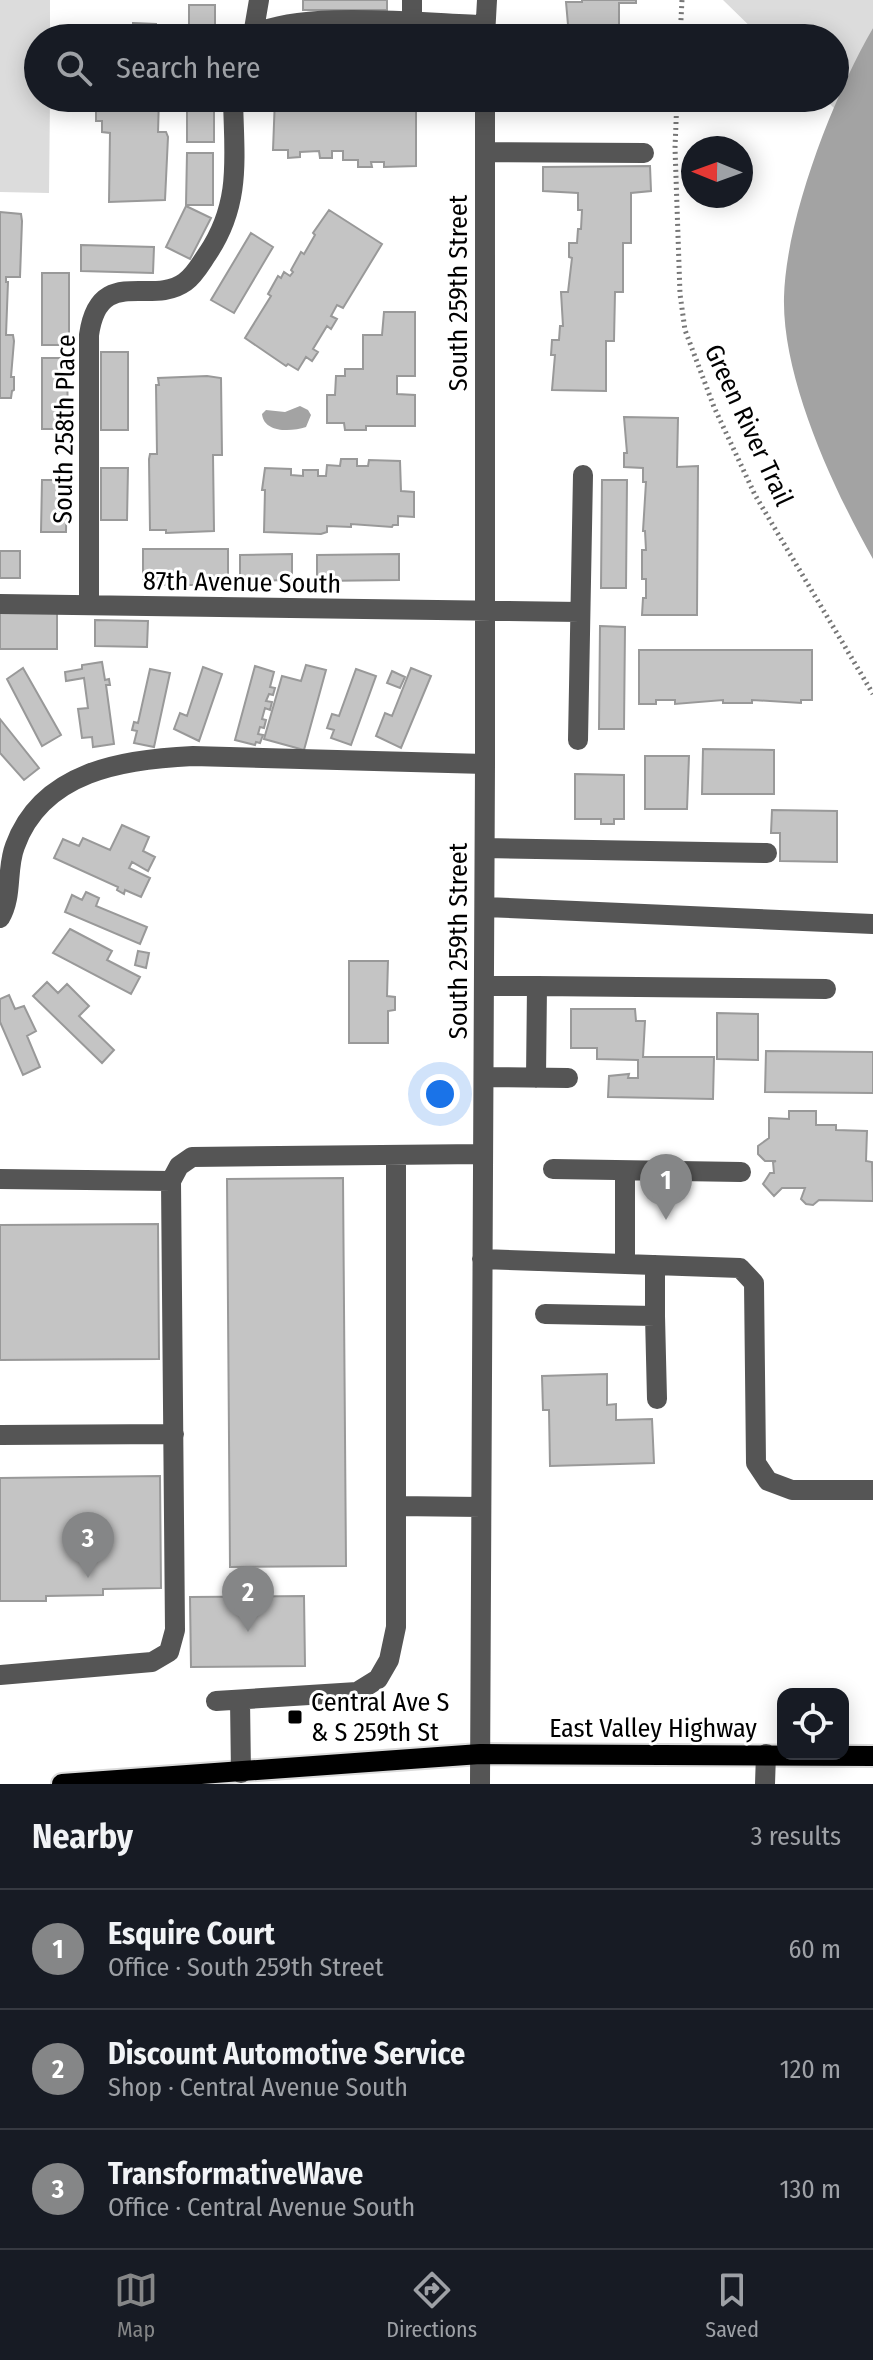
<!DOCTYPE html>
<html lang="en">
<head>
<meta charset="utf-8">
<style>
	:root { --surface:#171b24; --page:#242831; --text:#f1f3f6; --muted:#9ea1a6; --line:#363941; --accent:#858687 }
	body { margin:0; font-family:"Fira Sans Condensed",sans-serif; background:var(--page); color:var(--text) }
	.controls { position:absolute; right:24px; bottom:24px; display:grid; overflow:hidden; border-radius:16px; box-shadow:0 4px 20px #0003 }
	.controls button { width:72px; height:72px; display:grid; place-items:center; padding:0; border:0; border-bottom:2px solid var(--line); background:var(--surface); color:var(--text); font:40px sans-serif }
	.compass { position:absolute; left:681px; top:136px; width:72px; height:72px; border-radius:50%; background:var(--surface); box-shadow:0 4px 20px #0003; rotate:271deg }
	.you { position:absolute; left:440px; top:1094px; width:28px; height:28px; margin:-20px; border:6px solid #fff; border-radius:50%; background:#1a73e8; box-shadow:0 0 0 12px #1a73e833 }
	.badge { display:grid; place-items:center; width:52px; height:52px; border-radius:50%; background:var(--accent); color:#fff; font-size:26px; font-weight:700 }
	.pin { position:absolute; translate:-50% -66px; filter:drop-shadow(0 2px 4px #0008) }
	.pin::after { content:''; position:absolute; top:42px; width:28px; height:24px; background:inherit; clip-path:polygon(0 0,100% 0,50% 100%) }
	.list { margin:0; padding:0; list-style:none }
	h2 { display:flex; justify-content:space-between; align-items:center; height:104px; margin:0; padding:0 32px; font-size:34px }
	h2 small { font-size:26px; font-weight:400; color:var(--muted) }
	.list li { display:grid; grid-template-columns:52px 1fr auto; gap:24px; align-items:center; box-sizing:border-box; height:120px; padding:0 32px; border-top:2px solid var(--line) }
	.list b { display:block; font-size:30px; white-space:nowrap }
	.list p { margin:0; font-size:26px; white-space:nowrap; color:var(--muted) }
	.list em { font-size:26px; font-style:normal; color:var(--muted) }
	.icon { flex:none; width:44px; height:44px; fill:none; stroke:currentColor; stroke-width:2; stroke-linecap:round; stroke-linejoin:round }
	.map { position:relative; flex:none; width:873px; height:1784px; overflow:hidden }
	.search { position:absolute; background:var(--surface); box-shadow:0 4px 20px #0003; left:24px; right:24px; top:24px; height:88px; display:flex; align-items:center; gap:20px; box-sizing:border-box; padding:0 28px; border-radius:44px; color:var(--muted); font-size:30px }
	.sheet { height:464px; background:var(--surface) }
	nav { display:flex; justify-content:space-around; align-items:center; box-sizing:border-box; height:112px; border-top:2px solid var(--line); background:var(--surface); font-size:22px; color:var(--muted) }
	nav a { display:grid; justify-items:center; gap:4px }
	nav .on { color:var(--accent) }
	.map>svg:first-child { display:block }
	.green { fill:#dcdcdc }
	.water { fill:#a3a3a3 }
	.building { fill:#c4c4c4; stroke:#999; stroke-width:2 }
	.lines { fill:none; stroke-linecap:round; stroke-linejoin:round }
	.major-casing { stroke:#dbdbdb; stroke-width:24 }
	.path { stroke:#777; stroke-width:5; stroke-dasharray:2 4; stroke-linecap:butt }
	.minor { stroke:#555; stroke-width:20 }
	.major { stroke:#000; stroke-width:20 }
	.poi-dot { fill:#000; stroke:#fff; stroke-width:3 }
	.labels { text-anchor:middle; stroke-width:6; stroke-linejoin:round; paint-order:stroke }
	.street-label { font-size:26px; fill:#000; stroke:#fff }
	.poi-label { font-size:26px; fill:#000; stroke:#fff; text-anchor:start }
</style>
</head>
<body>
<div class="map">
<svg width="873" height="1784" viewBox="0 0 873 1784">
	<rect width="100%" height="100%" fill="#fff"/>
	<path class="green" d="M0,0H50V38H38V98H50L49,193L0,192Z
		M723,0H873V28L835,109L824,98H835V38H762Z"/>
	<path class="water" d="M873,28V559C834,490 782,379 784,297C786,218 833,97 873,28Z
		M300,406L308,410L311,415L306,427C291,432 264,433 262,414L266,410L285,412Z"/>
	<path class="building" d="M303,0H387V10H303Z
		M582,0H636V3H619V38H565L569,36L566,2H582Z
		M189,5H215V38H189Z
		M133,23L156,24V35H165V38H101L108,37L109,29L133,30Z
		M102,98H159L158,132H166L168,137L165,200L109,202L110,133L102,132V121H96V109H102Z
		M187,98H214V142H187Z
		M275,98H343L344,102H346V99H367L368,103L408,100V102H416V166L384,167V162H371L372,167H358V160H343V151H332V158H320L319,151L300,152V157L288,158V150H273Z
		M187,153H213V205H186Z
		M650,166L651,191L631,193V243H623V292H615L614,341H606V391L552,390L555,355H551L552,340H559L560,326H563L561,292H568L572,258L569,257V243H577L578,229H581L582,210H578V193L543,191V167Z
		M186,206L211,218L190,259L166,247Z
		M329,210L382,244L343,308L337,305L331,316L337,319L331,329L327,326L313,349L318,352L312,361L306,357L298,370L288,364L286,366L245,338L271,296L268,294L278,276L281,278L284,272L290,276L293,272L291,270L301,252L304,254L315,235L313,233Z
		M0,212L21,214L22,221L20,277H6V282H8L6,335H13L14,341L11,377H14V390L12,391L11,398H0Z
		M251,233L273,247L234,313L211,300Z
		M81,245L154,247L153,273L81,271Z
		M42,273H69V345H42Z
		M384,312H415V376H397V394L415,395V426H366V430H345L344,423H327V395H335L336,376H345V369H363V335H382Z
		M101,352H128V430H101Z
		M42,358H67L68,429H42Z
		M207,376L221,378L222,455H213L214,531L166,533V530H150L149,459L150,454H157L156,385H159L158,378Z
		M624,417L678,418L677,467L698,466L697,615H642L643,598H646V579H642V550H646L645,531H643L646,482H643V468L624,467V453H627Z
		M341,459H357V466H368L369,460L400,461L401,491L414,492V517L398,516V525H393L392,527L351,524V527L327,526V532L321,534L264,532L265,490H262L265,468L291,469V475L303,476V470H318V476H326L327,465L340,466Z
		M101,468H128L127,520H101Z
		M42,480H67L66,532H41Z
		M602,480H627L626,588H601Z
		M143,549H228V585H143Z
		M0,551H20V578H0Z
		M292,554V580L240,581V555Z
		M399,554V580L317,581V555Z
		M0,613H57V649H0Z
		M95,620L148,621L147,647L95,646Z
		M600,626L625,627L624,729H599Z
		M639,650H812V700H801V703L752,700V703H723V700L675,704V700H656V704H639Z
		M102,662L105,680L109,679L110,685H106L114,744L93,747L92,737L82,738L78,709L88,708L84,678L66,681L65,672L82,669V665Z
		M306,665L326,670L304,750L264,739L282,676L301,681Z
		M255,666L274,672L270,687L275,688L273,695L269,694L266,701L272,702L270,710L265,708L262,719L266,720L264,728L260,727L258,734L263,735L260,743L256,742L255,745L235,740Z
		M203,667L222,674L199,741L174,729L180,713L187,716Z
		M23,668L61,735L42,746L7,679Z
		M411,668L431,676L401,748L376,736L385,713L392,716Z
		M150,669L170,673L154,747L134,743L137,731L132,730L134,722L138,723Z
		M356,669L376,676L351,745L331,738L334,730L327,728L332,714L339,716Z
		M392,671L405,677L400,688L387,683Z
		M0,719L39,768L24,780L0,753Z
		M703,749L774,750V794H702Z
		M645,756H689L687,809H645Z
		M575,774L624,775V819H614V824H601V819H575Z
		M772,810L837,811V862L780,861V833H771Z
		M122,825L149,837L143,851L155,857L148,871L132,862L129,868L150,878L141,897L125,890L124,894L117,890L118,887L54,858L63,839L79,846L83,838L110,850Z
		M86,892L99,898L96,906L147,927L140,944L65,912L72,895L82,900Z
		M70,929L112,951L107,960L140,977L131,994L53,953Z
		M138,951L149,953L146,968L135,965Z
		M349,961H388L387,996L395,997V1010L388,1011V1043H349Z
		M47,982L58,993L67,984L89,1006L79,1016L114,1050L102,1063L33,996Z
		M9,995L15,1009L24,1006L36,1031L27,1036L40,1067L23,1075L0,1022V999Z
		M571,1009H635L636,1021H645L643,1057H714L713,1099L608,1097L609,1076L629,1074L628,1078H638V1060L597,1059V1048H571Z
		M717,1013L758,1014V1060L717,1059Z
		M766,1051L873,1052V1093L765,1092Z
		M789,1111H816V1125H836V1130L867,1131L866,1161L872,1162L873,1201L819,1200L813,1205L806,1204L801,1199L805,1188H782L774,1196L763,1184L770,1173H774L773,1162L776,1161H765L758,1154V1146L769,1138V1118L789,1119Z
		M343,1178L346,1566L230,1567L227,1179Z
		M158,1224L159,1359L0,1360V1225Z
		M607,1374V1405L616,1404V1420L652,1419L654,1463L550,1466L549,1410H543L542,1376Z
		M160,1476L161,1588L103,1589V1595L46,1596V1601H0V1478Z
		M304,1596L305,1666L191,1667L190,1597Z"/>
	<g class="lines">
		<defs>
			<path id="major" d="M62,1784L480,1754L873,1756"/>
		</defs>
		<use href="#major" class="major-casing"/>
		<path class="path" d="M680,38L682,0
			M677,98L675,148L680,294L685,330L714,407L755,495L873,694"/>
		<path class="minor" d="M412,0V23
			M253,35L259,0
			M485,36L487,0
			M250,38C287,8 433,24 485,25
			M485,152L644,153
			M0,604L580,612
			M89,605V335C99,264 151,307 185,282C195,275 201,263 208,253C242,202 234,156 233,98
			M578,740L583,475
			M485,848L767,853
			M485,907L873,924
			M0,918C13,896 6,869 15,846C42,771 124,759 193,756L485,764
			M484,986H537L536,1078
			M537,986L826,989
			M484,1077L568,1078
			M553,1169L741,1172
			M0,1179L171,1181
			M482,1259L740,1268L754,1283L756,1463L768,1481L792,1490H873
			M625,1264V1171
			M545,1314L655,1316L657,1399
			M655,1316V1265
			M0,1435L174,1434
			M396,1506L481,1507
			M0,1675L152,1662L169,1652L175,1630L171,1181L179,1166L192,1157L483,1154
			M240,1700L241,1773
			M216,1701L357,1692L378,1679L389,1660L396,1627V1155
			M480,1784L485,764V98
			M765,1784L766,1754"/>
		<use href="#major" class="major"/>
	</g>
	<rect class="poi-dot" x="287" y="1709" width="16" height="16" rx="4"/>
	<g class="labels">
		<g class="street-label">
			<text transform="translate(458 293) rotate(-90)" y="9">South 259th Street</text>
			<text transform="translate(749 425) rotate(65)" y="9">Green River Trail</text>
			<text transform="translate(64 429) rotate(-89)" y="9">South 258th Place</text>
			<text transform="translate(242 582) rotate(1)" y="9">87th Avenue South</text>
			<text transform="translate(458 941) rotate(-90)" y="9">South 259th Street</text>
			<text x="653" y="1737">East Valley Highway</text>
		</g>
		<g class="poi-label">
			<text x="311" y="1711">Central Ave S<tspan x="311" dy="30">&amp; S 259th St</tspan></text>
		</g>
	</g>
</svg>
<div class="controls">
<button><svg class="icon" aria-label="locate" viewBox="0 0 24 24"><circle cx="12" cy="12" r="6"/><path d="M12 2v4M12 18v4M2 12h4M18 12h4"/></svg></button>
</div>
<svg class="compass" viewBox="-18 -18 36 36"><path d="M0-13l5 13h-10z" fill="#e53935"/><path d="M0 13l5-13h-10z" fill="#9ea1a6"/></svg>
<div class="you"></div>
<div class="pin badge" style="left:666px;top:1220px">1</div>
<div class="pin badge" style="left:248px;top:1632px">2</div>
<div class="pin badge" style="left:88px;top:1578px">3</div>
<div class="search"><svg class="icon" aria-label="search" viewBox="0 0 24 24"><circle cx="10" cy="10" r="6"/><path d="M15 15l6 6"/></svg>Search here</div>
</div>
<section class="sheet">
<h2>Nearby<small>3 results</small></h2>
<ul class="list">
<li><span class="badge">1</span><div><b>Esquire Court</b><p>Office · South 259th Street</p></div><em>60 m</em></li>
<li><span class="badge">2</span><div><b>Discount Automotive Service</b><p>Shop · Central Avenue South</p></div><em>120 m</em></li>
<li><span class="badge">3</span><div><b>TransformativeWave</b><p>Office · Central Avenue South</p></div><em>130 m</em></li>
</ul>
</section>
<nav>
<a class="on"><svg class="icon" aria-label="map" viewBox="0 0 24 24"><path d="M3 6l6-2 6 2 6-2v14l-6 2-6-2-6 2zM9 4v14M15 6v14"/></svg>Map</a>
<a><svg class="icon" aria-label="directions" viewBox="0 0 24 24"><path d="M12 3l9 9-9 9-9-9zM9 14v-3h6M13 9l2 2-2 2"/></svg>Directions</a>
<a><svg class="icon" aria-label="saved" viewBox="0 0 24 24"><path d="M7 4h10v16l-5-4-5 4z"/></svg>Saved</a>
</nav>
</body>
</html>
